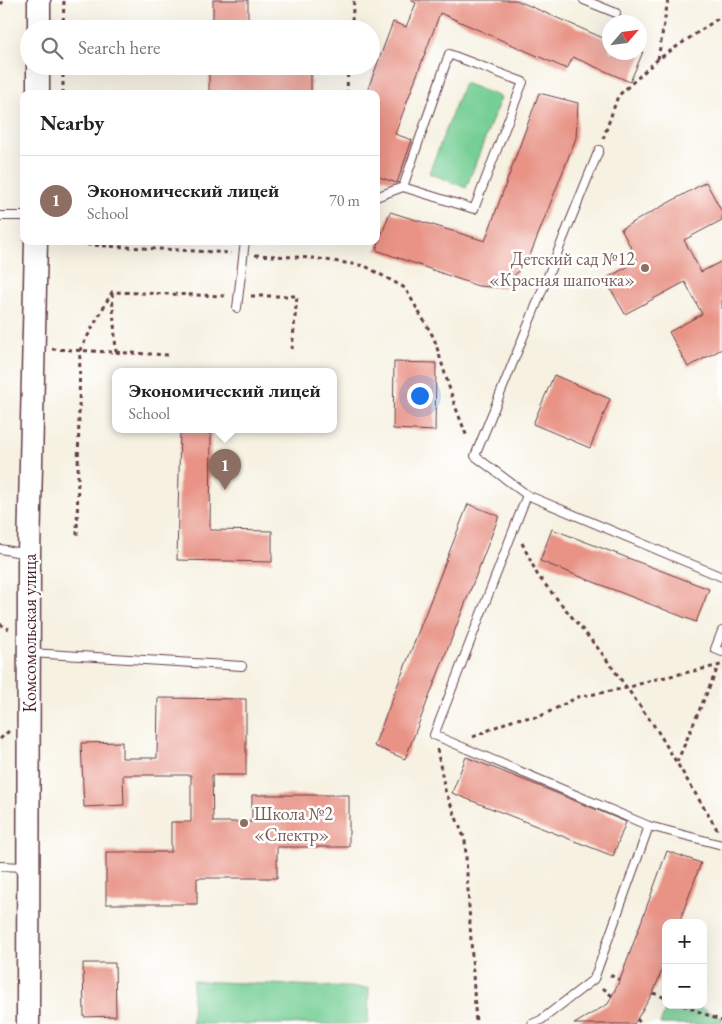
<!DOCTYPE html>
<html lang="en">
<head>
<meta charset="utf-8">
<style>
  body { margin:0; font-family:"EB Garamond",serif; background:#f2f2f2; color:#222 }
  .controls { position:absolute; right:15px; bottom:15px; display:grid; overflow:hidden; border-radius:10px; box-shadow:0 5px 20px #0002 }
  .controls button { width:45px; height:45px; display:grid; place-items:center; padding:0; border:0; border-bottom:1px solid #e0e0e0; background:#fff; color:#222; font:25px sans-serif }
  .compass { position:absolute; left:602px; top:15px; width:45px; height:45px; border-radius:50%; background:#fff; box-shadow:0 5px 20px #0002; rotate:62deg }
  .you { position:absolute; left:419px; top:395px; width:18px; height:18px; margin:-12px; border:4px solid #fff; border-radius:50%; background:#1a73e8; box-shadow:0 0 0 8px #1a73e833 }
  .badge { display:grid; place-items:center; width:32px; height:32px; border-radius:50%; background:#111827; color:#fff; font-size:16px; font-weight:700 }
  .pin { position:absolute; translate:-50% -41px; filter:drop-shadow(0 1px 2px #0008) }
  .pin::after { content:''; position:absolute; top:26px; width:18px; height:15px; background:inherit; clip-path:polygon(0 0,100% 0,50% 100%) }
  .popup { position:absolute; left:112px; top:368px; width:225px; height:65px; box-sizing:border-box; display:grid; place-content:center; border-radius:10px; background:#fff; filter:drop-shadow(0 1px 4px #0005); font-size:16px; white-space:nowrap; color:#767676 }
  .popup b { font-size:19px; color:#222 }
  .popup::after { content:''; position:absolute; left:50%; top:100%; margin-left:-10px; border:10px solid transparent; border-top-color:#fff }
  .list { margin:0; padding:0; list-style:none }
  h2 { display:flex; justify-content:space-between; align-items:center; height:65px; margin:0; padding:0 20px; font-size:21px }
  h2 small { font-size:16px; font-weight:400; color:#767676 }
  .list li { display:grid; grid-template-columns:32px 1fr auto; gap:15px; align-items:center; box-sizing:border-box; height:90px; padding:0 20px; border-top:1px solid #e0e0e0 }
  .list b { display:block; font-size:19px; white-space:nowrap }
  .list p { margin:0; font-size:16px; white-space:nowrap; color:#767676 }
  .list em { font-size:16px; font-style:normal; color:#767676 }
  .icon { flex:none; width:28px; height:28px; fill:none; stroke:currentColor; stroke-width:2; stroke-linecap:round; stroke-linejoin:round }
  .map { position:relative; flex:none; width:722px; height:1024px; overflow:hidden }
  .search { position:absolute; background:#fff; box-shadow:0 5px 20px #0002; left:20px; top:20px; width:360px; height:55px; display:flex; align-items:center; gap:12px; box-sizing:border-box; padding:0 18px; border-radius:28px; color:#767676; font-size:19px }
  .panel { position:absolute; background:#fff; box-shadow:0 5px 20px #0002; left:20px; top:90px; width:360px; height:155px; border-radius:10px }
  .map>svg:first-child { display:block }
  .green { fill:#76cf95; stroke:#607760 }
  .building { fill:#e89385 }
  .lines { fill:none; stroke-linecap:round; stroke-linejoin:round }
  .lane-casing { stroke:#643e46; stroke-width:10 }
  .secondary-casing { stroke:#643e46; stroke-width:25 }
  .path { stroke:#643e46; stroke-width:3; stroke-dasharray:4 4; stroke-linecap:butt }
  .lane { stroke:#fff; stroke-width:8 }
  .secondary { stroke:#fff; stroke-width:22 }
  .education-dot { fill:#8d6e63; stroke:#fff; stroke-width:2 }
  .labels { text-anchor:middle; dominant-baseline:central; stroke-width:5; stroke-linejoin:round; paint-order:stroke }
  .education-label { font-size:18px; fill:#785e54; stroke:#fff; text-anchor:end }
  .street-label { font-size:18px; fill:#4a1f2b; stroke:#fff }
</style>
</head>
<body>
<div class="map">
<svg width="722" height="1024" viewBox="0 0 722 1024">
  <rect width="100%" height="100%" fill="#fff"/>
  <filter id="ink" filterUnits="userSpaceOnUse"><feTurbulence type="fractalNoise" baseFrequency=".02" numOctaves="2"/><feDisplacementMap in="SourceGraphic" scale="10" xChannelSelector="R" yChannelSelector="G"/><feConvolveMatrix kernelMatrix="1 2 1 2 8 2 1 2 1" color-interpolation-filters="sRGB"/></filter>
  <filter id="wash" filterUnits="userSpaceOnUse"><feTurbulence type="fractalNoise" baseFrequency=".0096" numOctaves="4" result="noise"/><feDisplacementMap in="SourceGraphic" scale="20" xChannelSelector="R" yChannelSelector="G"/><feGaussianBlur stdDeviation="1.12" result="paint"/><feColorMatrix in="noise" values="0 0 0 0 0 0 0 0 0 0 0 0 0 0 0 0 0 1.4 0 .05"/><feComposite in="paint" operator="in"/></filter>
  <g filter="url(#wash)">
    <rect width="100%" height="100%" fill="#f6f1e1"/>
    <g class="green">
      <path d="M464,83L501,97L466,188L429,173Z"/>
      <path d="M193,981L369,988L368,1024H192Z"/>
      <path d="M667,1005H695L722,1018V1024H660Z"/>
    </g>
    <g id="blocks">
      <g class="building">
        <rect x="213" y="0" width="35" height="29"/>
        <path d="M410,0H516L610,41V52H643L630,82L573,57L567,69L440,13L395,134L412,140L397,183L376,176V94H366L393,22L406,27L416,3Z"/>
        <rect x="209" y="66" width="102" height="28"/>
        <path d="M539,93L578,103L576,138L529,258L504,288L478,286L376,250L390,212L485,241Z"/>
        <path d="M706,182L722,212V220L684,240L701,272L722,261V349L688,367L669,332L702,314L685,282L625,314L605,279L638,261L621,229Z"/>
        <path d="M394,362L436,363L435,431L393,429Z"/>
        <path d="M554,375L610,399L590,448L533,424Z"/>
        <path d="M180,429H211L210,530L272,531V562L177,560Z"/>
        <path d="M468,504L499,516L405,759L374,746Z"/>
        <path d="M552,529L709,589L696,622L540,561Z"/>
        <path d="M158,698L246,699V775H212L213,822H252V795H349V847H277V878H197V904H106V852H171V822H191V775H123L124,805L84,807L81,743L122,742V758H157Z"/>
        <path d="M466,757L539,786L626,822L613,856L452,793Z"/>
        <path d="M667,851L701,863L679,923H666V959L654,991L634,1024H574L608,1004L620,980Z"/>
        <path d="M83,963H115L116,1016L84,1017Z"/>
      </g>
    </g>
  </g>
  <g filter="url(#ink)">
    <use href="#blocks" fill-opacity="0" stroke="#643e46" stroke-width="1"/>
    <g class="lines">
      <g class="lane-casing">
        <g id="lane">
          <path d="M584,0L616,13"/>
          <path d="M376,197L403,187L474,209L523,82L449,54L403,187"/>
          <path d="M0,216H24"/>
          <path d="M237,308L245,241"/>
          <path d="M527,495L475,456L599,150"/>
          <path d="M0,549L27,554"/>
          <path d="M722,631L715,649L722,652"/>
          <path d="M31,653L242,666"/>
          <path d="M649,826L722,845"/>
          <path d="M0,866L25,867"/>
          <path d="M532,1024L541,1020L594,979L649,826L434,735L527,495L722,577"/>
        </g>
      </g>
      <g class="secondary-casing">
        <g id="secondary">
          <path d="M39,29V0"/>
          <path d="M38,94V66"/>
          <path d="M28,1024L29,554L36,241"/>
        </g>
      </g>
      <g class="path">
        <path d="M0,3H2V0"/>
        <path d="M63,29L64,0"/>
        <path d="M351,29L354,0"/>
        <path d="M658,59L668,0"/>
        <path d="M63,94V66"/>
        <path d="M347,94L348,66"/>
        <path d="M603,139L618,96L657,60L722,16"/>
        <path d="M55,243L231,253"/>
        <path d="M255,255L313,258L365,266L405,288L434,338L454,403L467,437"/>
        <path d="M112,293L116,352"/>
        <path d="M251,296H297L292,349"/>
        <path d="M52,349L169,355"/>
        <path d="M77,535L80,350L112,292L225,296"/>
        <path d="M522,543L538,576L601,652L657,730L718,831"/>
        <path d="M0,624L9,629"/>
        <path d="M473,737L514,719L539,717L578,697L627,688L652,680L721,665"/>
        <path d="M0,739L9,731"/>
        <path d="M437,749L445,790L465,840L476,1024"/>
        <path d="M677,762L718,667"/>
        <path d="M610,975L620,980"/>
        <path d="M603,988L612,996"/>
        <path d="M653,993L666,998"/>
        <path d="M683,1005L722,1021"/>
        <path d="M637,1019L641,1024"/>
      </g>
      <use href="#lane" class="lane"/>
      <use href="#secondary" class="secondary"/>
    </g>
  </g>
  <g class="education-dot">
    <circle cx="645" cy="268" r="5"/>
    <circle cx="244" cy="823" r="5"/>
  </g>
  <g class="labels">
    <g class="education-label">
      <text x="635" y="258">Детский сад №12<tspan x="635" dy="21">«Красная шапочка»</tspan></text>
      <text x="254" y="813" text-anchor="start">Школа №2<tspan x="254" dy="21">«Спектр»</tspan></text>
    </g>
    <g class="street-label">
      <text transform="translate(29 633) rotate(-90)">Комсомольская улица</text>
    </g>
  </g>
</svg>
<div class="controls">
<button>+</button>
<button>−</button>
</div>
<svg class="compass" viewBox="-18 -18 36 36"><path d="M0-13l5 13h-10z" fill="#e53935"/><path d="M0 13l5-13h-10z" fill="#767676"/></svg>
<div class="you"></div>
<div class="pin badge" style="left:225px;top:490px;background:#8d6e63">1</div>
<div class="popup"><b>Экономический лицей</b>School</div>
<div class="search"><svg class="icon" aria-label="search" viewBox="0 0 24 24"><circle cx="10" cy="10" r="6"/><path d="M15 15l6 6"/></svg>Search here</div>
<section class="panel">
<h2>Nearby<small></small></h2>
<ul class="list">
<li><span class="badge" style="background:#8d6e63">1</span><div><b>Экономический лицей</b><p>School</p></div><em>70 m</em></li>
</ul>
</section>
</div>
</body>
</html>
